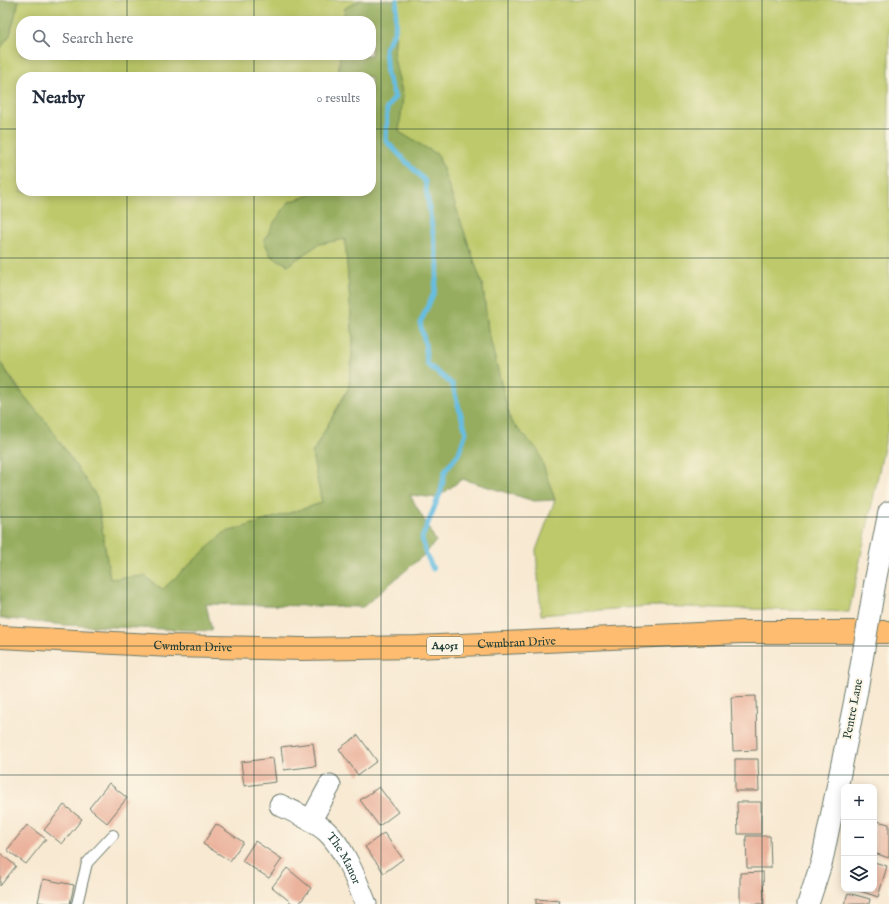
<!DOCTYPE html>
<html lang="en">
<head>
<meta charset="utf-8">
<style>
  body { margin:0; font-family:"IM FELL English",serif; background:#f2f2f3; color:#1f2937 }
  .controls { position:absolute; right:12px; bottom:12px; display:grid; overflow:hidden; border-radius:8px; box-shadow:0 2px 10px #0003 }
  .controls button { width:36px; height:36px; display:grid; place-items:center; padding:0; border:0; border-bottom:1px solid #e0e1e3; background:#fff; color:#1f2937; font:20px sans-serif }
  .list { margin:0; padding:0; list-style:none }
  h2 { display:flex; justify-content:space-between; align-items:center; height:52px; margin:0; padding:0 16px; font-size:17px }
  h2 small { font-size:13px; font-weight:400; color:#747a83 }
  .icon { flex:none; width:22px; height:22px; fill:none; stroke:currentColor; stroke-width:2; stroke-linecap:round; stroke-linejoin:round }
  .map { position:relative; flex:none; width:889px; height:904px; overflow:hidden }
  .search { position:absolute; background:#fff; box-shadow:0 2px 10px #0003; left:16px; top:16px; width:360px; height:44px; display:flex; align-items:center; gap:10px; box-sizing:border-box; padding:0 14px; border-radius:16px; color:#747a83; font-size:15px }
  .panel { position:absolute; background:#fff; box-shadow:0 2px 10px #0003; left:16px; top:72px; width:360px; height:124px; border-radius:16px }
  .map>svg:first-child { display:block }
  .green { fill:#bdc96b; stroke:#6e8350 }
  .forest { fill:#96ad5f; stroke:#5a754a }
  .lines { fill:none; stroke-linecap:round; stroke-linejoin:round }
  .stream { stroke:#65bde2; stroke-width:5 }
  .building { fill:#ebb29c }
  .service-casing { stroke:#6b796b; stroke-width:12 }
  .minor-casing { stroke:#6b796b; stroke-width:23 }
  .primary-casing { stroke:#6b796b; stroke-width:24 }
  .service { stroke:#fff; stroke-width:10 }
  .minor { stroke:#fff; stroke-width:21 }
  .primary { stroke:#fdbc70; stroke-width:22 }
  .minor-bridge-casing { stroke:#6b796b; stroke-width:23; stroke-linecap:butt }
  .minor-bridge { stroke:#fff; stroke-width:21 }
  .grid { fill:none; stroke:#1f3d34; stroke-width:1; stroke-opacity:0.55 }
  .labels { text-anchor:middle; dominant-baseline:central; stroke-width:4; stroke-linejoin:round; paint-order:stroke }
  .shield { fill:#fcf5e5; stroke:#617469; stroke-width:1 }
  .shield-label { font-size:11px; font-weight:bold; fill:#1f3d34 }
  .street-label { font-size:12px; fill:#1f3d34; stroke:#fcf5e5 }
</style>
</head>
<body>
<div class="map">
<svg width="889" height="904" viewBox="0 0 889 904">
  <rect width="100%" height="100%" fill="#fcf5e5"/>
  <filter id="ink" filterUnits="userSpaceOnUse"><feTurbulence type="fractalNoise" baseFrequency=".025" numOctaves="2"/><feDisplacementMap in="SourceGraphic" scale="8" xChannelSelector="R" yChannelSelector="G"/><feConvolveMatrix kernelMatrix="1 2 1 2 8 2 1 2 1" color-interpolation-filters="sRGB"/></filter>
  <filter id="wash" filterUnits="userSpaceOnUse"><feTurbulence type="fractalNoise" baseFrequency=".012" numOctaves="4" result="noise"/><feDisplacementMap in="SourceGraphic" scale="16" xChannelSelector="R" yChannelSelector="G"/><feGaussianBlur stdDeviation="0.9" result="paint"/><feColorMatrix in="noise" values="0 0 0 0 0 0 0 0 0 0 0 0 0 0 0 0 0 1.4 0 .05"/><feComposite in="paint" operator="in"/></filter>
  <g filter="url(#wash)">
    <rect width="100%" height="100%" fill="#f8e9d2"/>
    <g class="green">
      <path d="M19,0H361L345,8L343,21H21V55H340L338,77H21V191H323L289,202L264,241L271,256L288,265L319,244L345,239L353,340L349,387L312,453L322,503L224,533L162,590L145,576L110,579L97,497L0,362V49L10,35Z"/>
      <path d="M397,0H889V424L849,612L650,606L541,615L536,550L555,500L538,450L511,422L488,331L483,287L438,155L399,132L403,96L394,59Z"/>
    </g>
    <g class="forest">
      <path d="M0,0H19L10,35L0,49Z"/>
      <path d="M361,0H397L394,59L403,96L399,132L438,155L483,287L488,331L511,422L538,450L555,500L534,501L462,479L437,498L410,495L436,541L425,554L363,607L206,604L212,631L63,625L0,618V362L18,389L47,423L97,497L110,579L145,576L162,590L224,533L322,503L312,454L349,387L353,340L345,239L319,244L288,265L271,256L264,241L275,221L289,202L323,191H371V77H338L340,55H371V21H343L345,8Z"/>
    </g>
    <g class="lines">
      <path class="stream" d="M397,0L395,31L385,48L387,75L395,97L387,108L386,141L425,181L438,266L434,293L420,323L425,343L427,364L452,384L466,432L459,453L445,471L441,491L422,538L426,554L433,569"/>
    </g>
    <g id="blocks">
      <g class="building">
        <path d="M756,696L757,750L733,751L731,697Z"/>
        <path d="M358,735L377,761L358,775L339,749Z"/>
        <path d="M313,743L316,766L284,770L281,747Z"/>
        <path d="M273,758L276,782L244,786L241,762Z"/>
        <path d="M735,759H758L759,791H735Z"/>
        <path d="M109,783L127,798L107,823L89,808Z"/>
        <path d="M379,787L398,812L379,826L360,800Z"/>
        <path d="M737,802H761V834H738Z"/>
        <path d="M64,805L82,819L62,844L44,830Z"/>
        <path d="M877,821L889,824V858L874,853V832Z"/>
        <path d="M216,824L243,842L230,861L203,844Z"/>
        <path d="M27,825L46,839L26,864L7,850Z"/>
        <path d="M384,833L403,859L384,873L365,847Z"/>
        <path d="M746,836H770L771,868H747Z"/>
        <path d="M255,841L282,859L269,878L242,861Z"/>
        <path d="M0,853L16,866L0,886Z"/>
        <path d="M874,862L887,866L878,897L854,889H874Z"/>
        <path d="M287,868L311,888L299,904H293L272,887Z"/>
        <path d="M763,872L764,904H740V873Z"/>
        <path d="M43,879L74,885L70,904H49L38,902Z"/>
        <path d="M848,893L870,899L869,904H844Z"/>
        <path d="M536,899L560,901L559,904H536Z"/>
      </g>
    </g>
  </g>
  <g filter="url(#ink)">
    <use href="#blocks" fill-opacity="0" stroke="#6b796b" stroke-width="1"/>
    <g class="lines">
      <g class="service-casing">
        <path id="service" d="M77,904L87,863L113,835"/>
      </g>
      <g class="minor-casing">
        <g id="minor">
          <path d="M875,582L889,512"/>
          <path id="s1" d="M280,805C296,813 313,820 326,831C344,847 357,882 366,904"/>
          <path d="M311,820L330,785"/>
          <path d="M808,904L822,861L857,690"/>
        </g>
      </g>
      <g class="primary-casing">
        <g id="primary">
          <path id="s2" d="M0,637L171,646L302,649L417,647L741,632H889"/>
        </g>
      </g>
      <use href="#service" class="service"/>
      <use href="#minor" class="minor"/>
      <use href="#primary" class="primary"/>
      <g class="minor-bridge-casing">
        <path id="minor-bridge" d="M857,690L875,582"/>
      </g>
      <use href="#minor-bridge" class="minor-bridge"/>
    </g>
  </g>
  <path class="grid" d="M127,0V21M254,0V21M381,0V904M508,0V904M635,0V904M762,0V904M127,55V77M254,55V77M0,129H21M371,129H889M127,191V904M254,191V904M0,258H889M0,387H889M0,517H889M0,646H889M0,775H889"/>
  <g class="labels">
    <rect class="shield" x="427" y="637" width="36" height="18" rx="3"/>
    <g class="shield-label">
      <text x="445" y="646">A4051</text>
    </g>
    <g class="street-label">
      <text stroke="none"><textPath href="#s2" startOffset="517">Cwmbran Drive</textPath></text>
      <text stroke="none"><textPath href="#s2" startOffset="193">Cwmbran Drive</textPath></text>
      <text transform="translate(853 709) rotate(-79)">Pentre Lane</text>
      <text stroke="none"><textPath href="#s1" startOffset="86">The Manor</textPath></text>
    </g>
  </g>
</svg>
<div class="controls">
<button>+</button>
<button>−</button>
<button><svg class="icon" aria-label="layers" viewBox="0 0 24 24"><path d="M12 4l9 5-9 5-9-5zM3 14l9 5 9-5"/></svg></button>
</div>
<div class="search"><svg class="icon" aria-label="search" viewBox="0 0 24 24"><circle cx="10" cy="10" r="6"/><path d="M15 15l6 6"/></svg>Search here</div>
<section class="panel">
<h2>Nearby<small>0 results</small></h2>
<ul class="list">
</ul>
</section>
</div>
</body>
</html>
